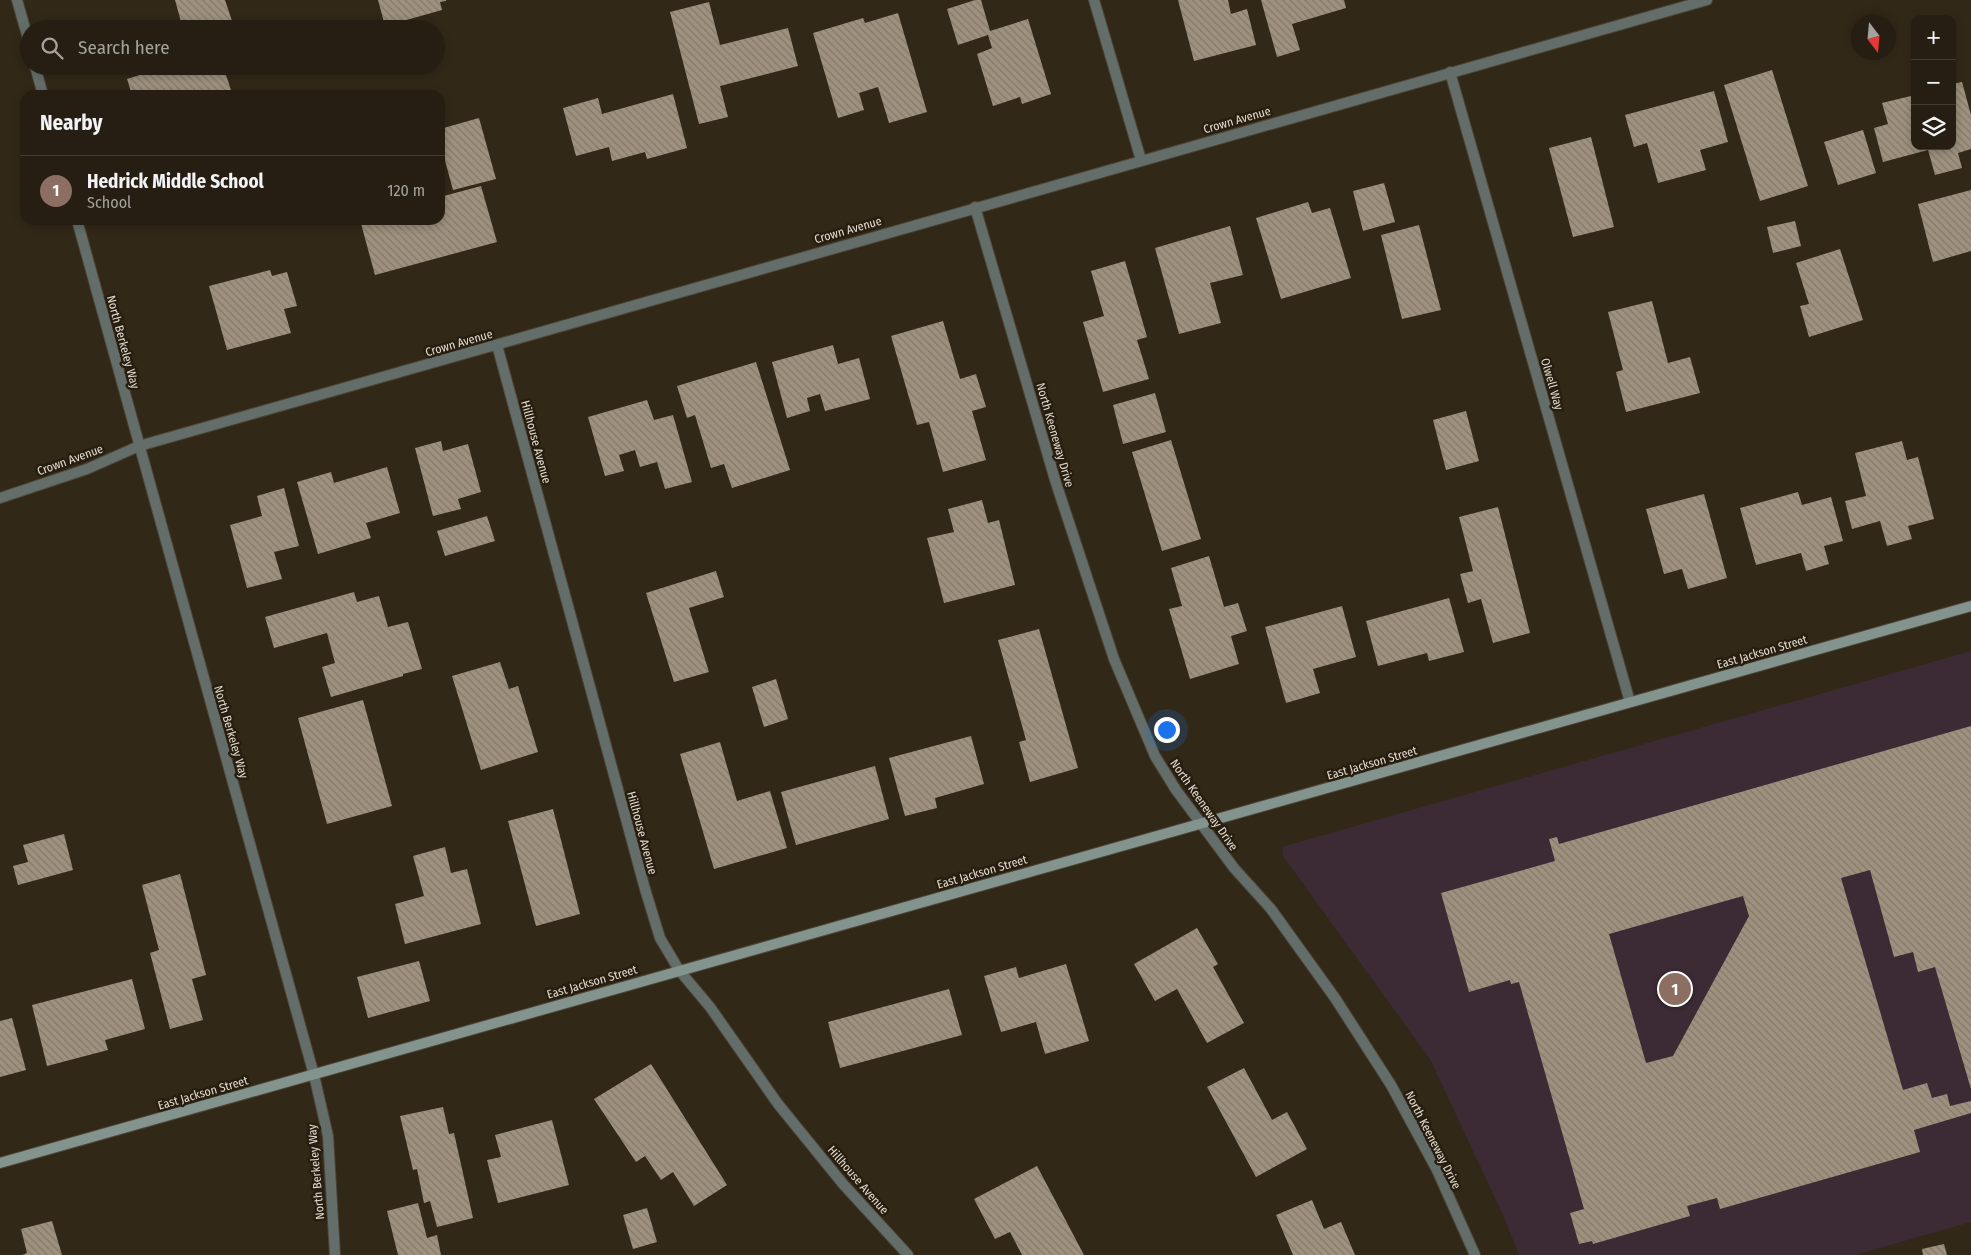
<!DOCTYPE html>
<html lang="en">
<head>
<meta charset="utf-8">
<style>
  body { margin:0; font-family:"Fira Sans Condensed",sans-serif; background:#322b20; color:#f1f3f6 }
  .controls { position:absolute; right:15px; top:15px; display:grid; overflow:hidden; border-radius:10px; box-shadow:0 2px 8px #0003 }
  .controls button { width:45px; height:45px; display:grid; place-items:center; padding:0; border:0; border-bottom:1px solid #423c32; background:#261e12; color:#f1f3f6; font:25px sans-serif }
  .compass { position:absolute; left:1851px; top:15px; width:45px; height:45px; border-radius:50%; background:#261e12; box-shadow:0 2px 8px #0003; rotate:164deg }
  .you { position:absolute; left:1166px; top:729px; width:18px; height:18px; margin:-12px; border:4px solid #fff; border-radius:50%; background:#1a73e8; box-shadow:0 0 0 8px #1a73e833 }
  .badge { display:grid; place-items:center; width:32px; height:32px; border-radius:50%; background:#0f766e; color:#fff; font-size:16px; font-weight:700 }
  .pin { position:absolute; translate:-50% -50%; border:2px solid #fff; box-shadow:0 1px 5px #0006 }
  .list { margin:0; padding:0; list-style:none }
  h2 { display:flex; justify-content:space-between; align-items:center; height:65px; margin:0; padding:0 20px; font-size:21px }
  h2 small { font-size:16px; font-weight:400; color:#a4a29f }
  .list li { display:grid; grid-template-columns:32px 1fr auto; gap:15px; align-items:center; box-sizing:border-box; height:70px; padding:0 20px; border-top:1px solid #423c32 }
  .list b { display:block; font-size:19px; white-space:nowrap }
  .list p { margin:0; font-size:16px; white-space:nowrap; color:#a4a29f }
  .list em { font-size:16px; font-style:normal; color:#a4a29f }
  .icon { flex:none; width:28px; height:28px; fill:none; stroke:currentColor; stroke-width:2; stroke-linecap:round; stroke-linejoin:round }
  .map { position:relative; flex:none; width:1971px; height:1255px; overflow:hidden }
  .search { position:absolute; background:#261e12; box-shadow:0 2px 8px #0003; left:20px; top:20px; width:425px; height:55px; display:flex; align-items:center; gap:12px; box-sizing:border-box; padding:0 18px; border-radius:28px; color:#a4a29f; font-size:19px }
  .panel { position:absolute; background:#261e12; box-shadow:0 2px 8px #0003; left:20px; top:90px; width:425px; height:135px; border-radius:15px }
  .map>svg:first-child { display:block }
  .education { fill:#3c2b35 }
  .building { fill:url(#building-back-hatch); fill-rule:evenodd }
  .lines { fill:none; stroke-linecap:round; stroke-linejoin:round }
  .street-casing { stroke:#4e4536; stroke-width:12 }
  .secondary-casing { stroke:#4e4536; stroke-width:12 }
  .street { stroke:#636e6a; stroke-width:10 }
  .secondary { stroke:#83948f; stroke-width:10 }
  .labels { text-anchor:middle; dominant-baseline:central; stroke-width:5; stroke-linejoin:round; paint-order:stroke }
  .street-label { font-size:12px; fill:#e2dbd1; stroke:#281e0f }
</style>
</head>
<body>
<div class="map">
<svg width="1971" height="1255" viewBox="0 0 1971 1255">
  <defs>
    <pattern id="building-back-hatch" width="6" height="6" patternUnits="userSpaceOnUse" patternTransform="scale(1.25)"><rect width="6" height="6" fill="#9e917e"/><path d="M-1 5l2 2M0 0l6 6M5-1l2 2" fill="none" stroke="#83796b"/></pattern>
  </defs>
  <rect width="100%" height="100%" fill="#322818"/>
  <path class="education" d="M1971,651V1222L1855,1255H1519L1503,1215L1430,1059L1283,856L1282,847Z"/>
  <g class="building">
    <path d="M175,0H225L232,21L205,29H183Z"/>
    <path d="M378,0H446V1L440,2L442,10L385,26Z"/>
    <path d="M975,0H981L990,31L1028,19L1051,94L1022,104L1020,97L993,106L977,54L992,48L988,35L958,45L947,9Z"/>
    <path d="M1178,0H1228L1231,14L1247,9L1256,45L1194,61Z"/>
    <path d="M1261,0H1344L1346,8L1292,24L1300,50L1277,57Z"/>
    <path d="M709,2L720,45L788,28L798,66L720,86L728,117L699,124L670,12Z"/>
    <path d="M898,13L927,112L889,123L878,87L859,93L864,110L838,118L813,33L863,18L865,23Z"/>
    <path d="M169,66H223L231,90L213,95H132L127,79Z"/>
    <path d="M1772,70L1808,186L1760,201L1724,85Z"/>
    <path d="M1962,82L1971,115V149L1958,153L1962,168L1935,175L1928,150L1883,162L1874,128L1888,124L1882,103L1915,95V146H1952V84Z"/>
    <path d="M1714,91L1728,142L1700,150L1706,170L1658,183L1647,143L1634,147L1625,115Z"/>
    <path d="M673,94L687,148L647,159L645,152L612,161L609,147L576,156L563,108L598,98L602,114Z"/>
    <path d="M479,118L496,179L453,190L440,142V129Z"/>
    <path d="M1863,130L1876,173L1838,185L1824,142Z"/>
    <path d="M1591,137L1614,227L1573,237L1549,148Z"/>
    <path d="M1384,183L1395,222L1363,231L1353,191Z"/>
    <path d="M481,186L497,242L375,275L360,220H440V197Z"/>
    <path d="M1971,190V251L1933,262L1918,204Z"/>
    <path d="M1308,202L1312,213L1330,208L1351,278L1281,299L1256,218Z"/>
    <path d="M1795,221L1801,246L1773,253L1767,227Z"/>
    <path d="M1419,225L1441,310L1402,319L1381,235Z"/>
    <path d="M1230,226L1243,275L1210,283L1221,323L1179,334L1155,248Z"/>
    <path d="M1840,249L1863,320L1809,337L1800,306L1809,304L1796,263Z"/>
    <path d="M1125,261L1147,337L1137,340L1149,379L1103,392L1083,322L1104,316L1091,271Z"/>
    <path d="M270,270L272,276L287,272L297,306L284,309L291,333L227,350L209,286Z"/>
    <path d="M1652,301L1668,363L1690,357L1700,393L1626,412L1616,372L1623,370L1608,312Z"/>
    <path d="M943,321L960,379L976,374L986,407L972,411L986,460L943,472L929,422L917,425L891,336Z"/>
    <path d="M833,345L838,364L859,358L870,399L825,411L820,394L807,398L810,411L787,418L772,362Z"/>
    <path d="M756,362L790,470L732,488L724,464L711,468L695,415L687,418L677,386Z"/>
    <path d="M1155,393L1166,432L1123,444L1113,405Z"/>
    <path d="M647,400L654,420L673,415L692,482L665,489L657,462L640,467L635,450L619,455L624,471L605,476L588,417Z"/>
    <path d="M1466,411L1479,461L1446,470L1433,420Z"/>
    <path d="M1171,440L1201,539L1162,551L1132,452Z"/>
    <path d="M441,441L443,451L468,444L481,492L458,499L461,509L433,516L415,448Z"/>
    <path d="M1902,441L1907,460L1918,457L1934,519L1908,526L1912,539L1887,546L1880,521L1852,529L1845,501L1866,496L1855,453Z"/>
    <path d="M387,467L400,513L366,523L371,538L318,554L297,482L331,472L334,483Z"/>
    <path d="M284,488L299,546L274,552L282,579L247,588L230,525L262,516L257,496Z"/>
    <path d="M1798,492L1802,505L1831,497L1843,541L1824,546L1829,564L1806,571L1801,553L1756,565L1740,508Z"/>
    <path d="M1704,494L1727,578L1688,589L1682,569L1664,574L1646,509Z"/>
    <path d="M982,500L988,523L999,520L1015,585L944,603L927,538L954,532L948,509Z"/>
    <path d="M1498,507L1530,633L1493,643L1481,599L1468,603L1460,574L1473,571L1459,517Z"/>
    <path d="M487,516L495,541L445,556L437,531Z"/>
    <path d="M1209,556L1224,607L1238,603L1247,631L1231,636L1239,664L1190,679L1169,609L1182,606L1171,568Z"/>
    <path d="M716,571L724,597L689,608L709,672L674,682L646,593Z"/>
    <path d="M354,592L357,602L379,596L388,627L408,622L422,669L403,674V676L331,697L322,667L335,663L327,633L274,648L265,617Z"/>
    <path d="M1449,598L1464,652L1429,661L1427,653L1378,666L1366,621Z"/>
    <path d="M1342,606L1356,657L1313,669L1320,693L1286,703L1265,627Z"/>
    <path d="M1039,629L1078,768L1030,782L1019,742L1026,740L998,640Z"/>
    <path d="M500,662L509,689L518,686L538,752L481,770L452,676Z"/>
    <path d="M776,679L788,719L764,727L752,687Z"/>
    <path d="M363,700L392,806L327,824L298,718Z"/>
    <path d="M1971,726V1089L1935,967L1918,972L1913,952L1894,957L1870,870L1841,878L1903,1090L1927,1083L1932,1098L1947,1094L1950,1106L1971,1101V1113L1914,1130L1920,1152L1720,1209L1717,1198L1687,1206L1690,1216L1593,1244L1592,1241L1579,1244L1570,1213L1584,1209L1519,982L1511,984L1510,980L1469,992L1441,893L1555,861L1549,839L1557,837L1559,844ZM1743,896L1749,916L1673,1056L1646,1063L1609,934Z"/>
    <path d="M971,736L984,784L935,798L937,808L905,816L889,758Z"/>
    <path d="M720,742L737,801L770,791L787,848L714,869L680,754Z"/>
    <path d="M875,766L889,819L796,845L781,792Z"/>
    <path d="M553,809L580,914L536,926L508,821Z"/>
    <path d="M64,834L73,870L18,885L13,866L28,862L23,845Z"/>
    <path d="M445,847L451,873L467,869L481,924L405,944L395,904L424,896L413,856Z"/>
    <path d="M180,874L206,975L192,979L203,1020L170,1029L150,953L159,950L142,885Z"/>
    <path d="M1197,928L1218,964L1213,967L1244,1023L1207,1043L1177,989L1155,1001L1134,964Z"/>
    <path d="M419,961L430,1001L368,1018L357,977Z"/>
    <path d="M1066,964L1089,1041L1045,1054L1036,1022L1001,1032L984,976L1016,967L1019,978Z"/>
    <path d="M132,979L145,1029L105,1040L108,1050L47,1066L32,1005Z"/>
    <path d="M949,989L962,1035L840,1068L828,1022Z"/>
    <path d="M12,1018L26,1070L0,1077V1021Z"/>
    <path d="M651,1064L727,1185L694,1206L673,1172L661,1180L645,1156L636,1162L594,1099Z"/>
    <path d="M1244,1068L1272,1120L1287,1112L1307,1149L1256,1177L1207,1087Z"/>
    <path d="M443,1107L449,1134L454,1133L473,1218L437,1227L430,1201L424,1203L417,1169L413,1170L400,1116Z"/>
    <path d="M552,1120L569,1185L498,1203L487,1160L501,1157L495,1135Z"/>
    <path d="M1037,1166L1084,1255H1022L1010,1232L995,1239L974,1199Z"/>
    <path d="M1312,1200L1324,1229L1341,1222L1355,1255H1293L1276,1215Z"/>
    <path d="M418,1203L427,1238L437,1235L441,1255H398L387,1211Z"/>
    <path d="M647,1208L657,1242L633,1249L623,1215Z"/>
    <path d="M52,1221L62,1255H22L27,1253L21,1229Z"/>
    <path d="M1944,1244L1947,1255H1923L1922,1249Z"/>
  </g>
  <g class="lines">
    <g class="street-casing">
      <g id="street">
        <path d="M17,0L29,42"/>
        <path d="M1094,0L1141,160"/>
        <path d="M35,66L43,95"/>
        <path d="M1450,72L1630,702"/>
        <path d="M975,207L1056,483L1114,659L1155,756L1176,790L1234,868L1271,909L1335,998L1391,1085L1437,1170L1475,1255"/>
        <path d="M77,220L314,1075L328,1136L335,1255"/>
        <path d="M497,345L645,889L660,938L679,970L710,1007L778,1104L843,1184L908,1255"/>
        <path d="M0,498L87,469L139,446C662,299 1183,146 1707,0"/>
      </g>
    </g>
    <g class="secondary-casing">
      <path id="secondary" d="M0,1163L1971,606"/>
    </g>
    <use href="#street" class="street"/>
    <use href="#secondary" class="secondary"/>
  </g>
  <g class="labels">
    <g class="street-label">
      <text transform="translate(1237 120) rotate(-16)">Crown Avenue</text>
      <text transform="translate(848 230) rotate(-16)">Crown Avenue</text>
      <text transform="translate(123 342) rotate(75)">North Berkeley Way</text>
      <text transform="translate(459 343) rotate(-16)">Crown Avenue</text>
      <text transform="translate(1552 384) rotate(74)">Olwell Way</text>
      <text transform="translate(1055 435) rotate(74)">North Keeneway Drive</text>
      <text transform="translate(536 442) rotate(75)">Hillhouse Avenue</text>
      <text transform="translate(70 460) rotate(-20)">Crown Avenue</text>
      <text transform="translate(1762 652) rotate(-16)">East Jackson Street</text>
      <text transform="translate(231 732) rotate(74)">North Berkeley Way</text>
      <text transform="translate(1372 763) rotate(-16)">East Jackson Street</text>
      <text transform="translate(1204 805) rotate(55)">North Keeneway Drive</text>
      <text transform="translate(642 833) rotate(75)">Hillhouse Avenue</text>
      <text transform="translate(982 872) rotate(-16)">East Jackson Street</text>
      <text transform="translate(592 982) rotate(-16)">East Jackson Street</text>
      <text transform="translate(203 1093) rotate(-16)">East Jackson Street</text>
      <text transform="translate(1433 1140) rotate(63)">North Keeneway Drive</text>
      <text transform="translate(316 1172) rotate(-95)">North Berkeley Way</text>
      <text transform="translate(858 1180) rotate(49)">Hillhouse Avenue</text>
    </g>
  </g>
</svg>
<div class="controls">
<button>+</button>
<button>−</button>
<button><svg class="icon" aria-label="layers" viewBox="0 0 24 24"><path d="M12 4l9 5-9 5-9-5zM3 14l9 5 9-5"/></svg></button>
</div>
<svg class="compass" viewBox="-18 -18 36 36"><path d="M0-13l5 13h-10z" fill="#e53935"/><path d="M0 13l5-13h-10z" fill="#a4a29f"/></svg>
<div class="you"></div>
<div class="pin badge" style="left:1675px;top:989px;background:#8d6e63">1</div>
<div class="search"><svg class="icon" aria-label="search" viewBox="0 0 24 24"><circle cx="10" cy="10" r="6"/><path d="M15 15l6 6"/></svg>Search here</div>
<section class="panel">
<h2>Nearby<small></small></h2>
<ul class="list">
<li><span class="badge" style="background:#8d6e63">1</span><div><b>Hedrick Middle School</b><p>School</p></div><em>120 m</em></li>
</ul>
</section>
</div>
</body>
</html>
